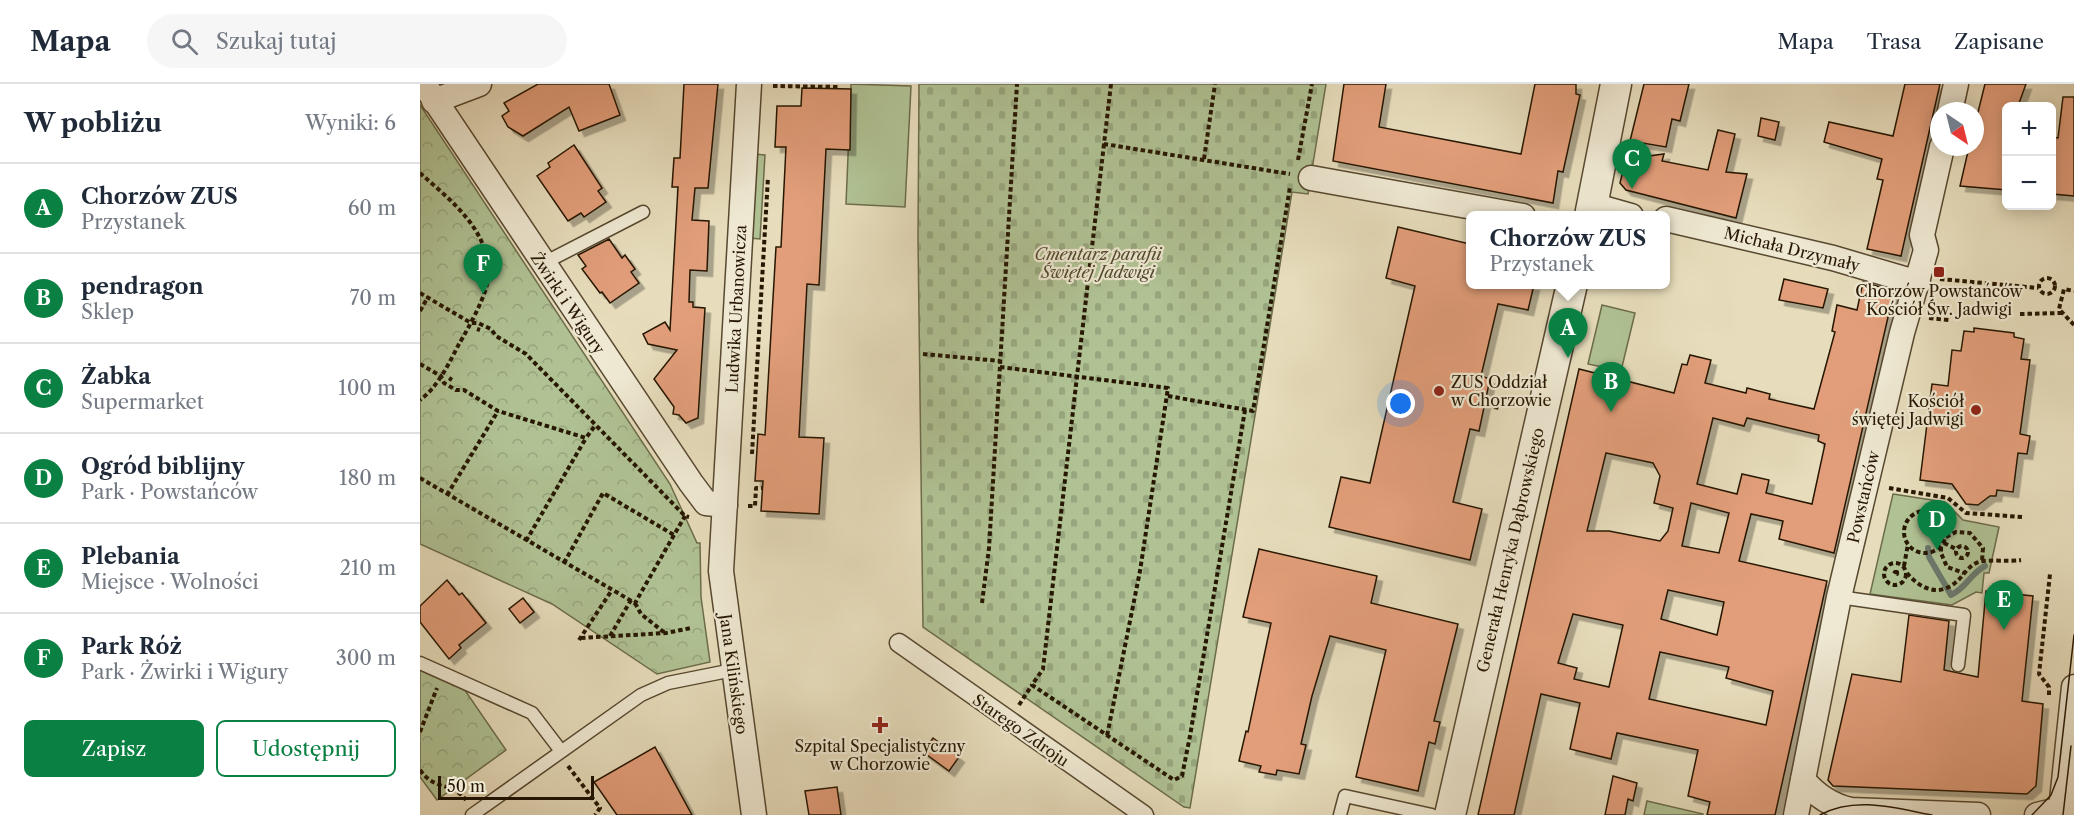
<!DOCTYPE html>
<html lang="pl">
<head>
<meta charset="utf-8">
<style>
  body { margin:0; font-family:"Libre Caslon Text",serif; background:#f6f6f7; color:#1f2937 }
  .controls { position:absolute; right:18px; top:18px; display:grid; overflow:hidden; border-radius:9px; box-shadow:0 3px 15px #0003 }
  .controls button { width:54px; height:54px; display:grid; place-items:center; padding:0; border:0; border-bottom:2px solid #e0e1e3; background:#fff; color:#1f2937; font:30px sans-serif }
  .compass { position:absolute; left:1510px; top:18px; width:54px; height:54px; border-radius:50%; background:#fff; box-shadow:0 3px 15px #0003; rotate:145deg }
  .scale { position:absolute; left:18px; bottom:15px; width:156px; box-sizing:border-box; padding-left:6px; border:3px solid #271702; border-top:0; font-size:16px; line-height:21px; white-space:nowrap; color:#271702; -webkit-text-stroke:4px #efe9d3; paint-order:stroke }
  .you { position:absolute; left:981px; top:320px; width:21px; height:21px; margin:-15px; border:4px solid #fff; border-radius:50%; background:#1a73e8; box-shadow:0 0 0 9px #1a73e833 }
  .badge { display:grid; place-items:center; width:39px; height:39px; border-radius:50%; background:#0b8043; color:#fff; font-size:20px; font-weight:700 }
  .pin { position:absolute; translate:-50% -50px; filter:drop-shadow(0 2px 3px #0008) }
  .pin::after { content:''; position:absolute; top:32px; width:21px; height:18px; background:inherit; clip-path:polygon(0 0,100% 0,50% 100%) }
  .popup { position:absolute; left:1046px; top:127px; width:204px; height:78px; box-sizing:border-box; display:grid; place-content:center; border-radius:9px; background:#fff; filter:drop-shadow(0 2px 4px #0005); font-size:20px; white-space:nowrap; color:#747a83 }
  .popup b { font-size:22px; color:#1f2937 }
  .popup::after { content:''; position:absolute; left:50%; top:100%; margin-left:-12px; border:12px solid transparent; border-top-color:#fff }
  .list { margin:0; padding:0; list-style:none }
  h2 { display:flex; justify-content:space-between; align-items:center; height:78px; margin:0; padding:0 24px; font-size:26px }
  h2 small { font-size:20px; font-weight:400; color:#747a83 }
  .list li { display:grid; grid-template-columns:39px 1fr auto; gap:18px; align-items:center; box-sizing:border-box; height:90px; padding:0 24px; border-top:2px solid #e0e1e3 }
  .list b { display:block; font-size:22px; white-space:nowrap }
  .list p { margin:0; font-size:20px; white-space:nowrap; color:#747a83 }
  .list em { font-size:20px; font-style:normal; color:#747a83 }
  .actions { display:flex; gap:12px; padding:18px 24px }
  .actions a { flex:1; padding:14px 0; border:2px solid #0b8043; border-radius:9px; text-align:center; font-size:21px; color:#0b8043 }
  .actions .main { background:#0b8043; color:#fff }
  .icon { flex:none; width:33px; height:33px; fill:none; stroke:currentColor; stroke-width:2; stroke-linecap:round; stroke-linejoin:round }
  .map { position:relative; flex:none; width:1654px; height:731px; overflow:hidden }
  header { display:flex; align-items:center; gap:36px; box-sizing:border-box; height:84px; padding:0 30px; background:#fff; border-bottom:2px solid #e0e1e3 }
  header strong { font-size:28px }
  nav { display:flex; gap:33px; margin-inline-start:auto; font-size:21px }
  .search { width:420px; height:54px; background:#f6f6f7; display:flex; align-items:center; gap:15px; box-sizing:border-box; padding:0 21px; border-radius:33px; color:#747a83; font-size:22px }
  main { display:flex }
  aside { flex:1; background:#fff }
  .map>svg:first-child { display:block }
  .green { fill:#b0c294; stroke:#6c6c4b; stroke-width:1.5 }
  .cemetery { fill:url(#cemetery-stones); stroke:#6c6c4b; stroke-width:1.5 }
  .park { fill:url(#park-crowns); stroke:#6c6c4b; stroke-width:1.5 }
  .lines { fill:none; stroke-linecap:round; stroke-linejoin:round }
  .stream { stroke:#6b796e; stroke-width:6 }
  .building { fill:#e29e7a; stroke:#271702; stroke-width:1.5; fill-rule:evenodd; filter:url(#shadow) }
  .service-casing { stroke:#574830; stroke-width:15 }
  .pedestrian-casing { stroke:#574830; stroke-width:21 }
  .minor-casing { stroke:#574830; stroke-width:27 }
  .tertiary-casing { stroke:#574830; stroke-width:33 }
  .path { stroke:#271702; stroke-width:4; stroke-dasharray:4.5 3; stroke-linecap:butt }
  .service { stroke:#efe9d3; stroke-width:12 }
  .pedestrian { stroke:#efe9d3; stroke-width:18 }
  .minor { stroke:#efe9d3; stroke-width:24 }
  .tertiary { stroke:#efe9d3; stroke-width:30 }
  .tram { stroke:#271702; stroke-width:1.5 }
  .poi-dot { fill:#8f2418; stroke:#efe9d3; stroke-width:2 }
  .labels { text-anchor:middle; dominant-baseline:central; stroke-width:4.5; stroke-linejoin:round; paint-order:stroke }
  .street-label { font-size:16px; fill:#271702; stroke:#efe9d3 }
  .park-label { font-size:16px; font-style:italic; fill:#504a2e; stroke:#efe9d3 }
  .poi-label { font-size:16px; fill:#271702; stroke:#efe9d3 }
</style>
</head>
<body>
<header>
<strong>Mapa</strong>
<div class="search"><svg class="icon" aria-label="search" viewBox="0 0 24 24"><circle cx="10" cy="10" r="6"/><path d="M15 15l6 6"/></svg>Szukaj tutaj</div>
<nav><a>Mapa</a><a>Trasa</a><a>Zapisane</a></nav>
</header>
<main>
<aside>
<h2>W pobliżu<small>Wyniki: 6</small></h2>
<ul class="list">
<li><span class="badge">A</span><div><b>Chorzów ZUS</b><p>Przystanek</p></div><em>60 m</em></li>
<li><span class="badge">B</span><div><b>pendragon</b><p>Sklep</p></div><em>70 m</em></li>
<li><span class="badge">C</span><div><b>Żabka</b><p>Supermarket</p></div><em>100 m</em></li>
<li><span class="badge">D</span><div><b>Ogród biblijny</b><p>Park · Powstańców</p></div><em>180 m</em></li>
<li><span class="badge">E</span><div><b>Plebania</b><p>Miejsce · Wolności</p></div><em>210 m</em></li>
<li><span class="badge">F</span><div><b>Park Róż</b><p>Park · Żwirki i Wigury</p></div><em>300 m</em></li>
</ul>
<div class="actions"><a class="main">Zapisz</a><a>Udostępnij</a></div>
</aside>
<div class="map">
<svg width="1654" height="731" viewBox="0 0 1654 731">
  <defs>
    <pattern id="cemetery-stones" width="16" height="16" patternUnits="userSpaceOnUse" patternTransform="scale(1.5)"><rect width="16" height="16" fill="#b0c294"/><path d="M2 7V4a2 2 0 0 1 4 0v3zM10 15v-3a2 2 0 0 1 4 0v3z" fill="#97a67e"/></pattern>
    <pattern id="park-crowns" width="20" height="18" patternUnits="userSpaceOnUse" patternTransform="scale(1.5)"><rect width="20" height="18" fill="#b0c294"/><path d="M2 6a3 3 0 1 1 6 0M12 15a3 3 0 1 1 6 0" fill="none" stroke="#97a67e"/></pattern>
    <filter id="shadow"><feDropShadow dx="5.5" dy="5.5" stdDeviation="0" flood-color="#0004"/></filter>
  </defs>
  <rect width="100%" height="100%" fill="#e7ddbc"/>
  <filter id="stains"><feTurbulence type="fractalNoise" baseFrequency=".00333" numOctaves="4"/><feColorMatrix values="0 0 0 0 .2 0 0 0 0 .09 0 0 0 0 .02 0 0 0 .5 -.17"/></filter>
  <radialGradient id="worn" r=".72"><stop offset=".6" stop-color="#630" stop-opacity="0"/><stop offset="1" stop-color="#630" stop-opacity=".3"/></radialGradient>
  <g class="green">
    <path d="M431,0L491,2L485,123L426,120Z"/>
    <path d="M335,70L345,71L340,155L330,154Z"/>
    <path d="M1182,221L1215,229L1201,287L1168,280Z"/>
    <path d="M1473,410L1525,418L1543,436L1579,443L1569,489H1564L1562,509L1556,508L1532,521L1450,510Z"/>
    <path d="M1227,717L1283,730V731H1224Z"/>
  </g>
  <path class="cemetery" d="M499,0H906L888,110L872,108L770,724L764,723L503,543L498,155Z"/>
  <g class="park">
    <path d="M0,21L250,400L277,459H280L281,513L290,578L237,590L132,520L0,460Z"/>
    <path d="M0,584L40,599L86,666L17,716L0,693Z"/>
  </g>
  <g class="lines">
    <path class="stream" d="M1508,464L1509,473L1531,511C1546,504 1550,490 1565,482"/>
  </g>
  <g class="building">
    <path d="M118,0H189L200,31L159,47L149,23L103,52L88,43L82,32L89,27L84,19Z"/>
    <path d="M264,0H298L288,104H275L272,136L289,137L287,187L270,186L269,218H273V223L285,224L278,334L266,339L259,331L253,330L254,323L234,295L257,266L228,260L223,250L245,238L250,246L258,103H252L254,74H260Z"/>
    <path d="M924,0H966L959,43L1101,70L1115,0H1156V10L1160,11L1143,88L1138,87L1133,119L913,77Z"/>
    <path d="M1224,0H1269L1260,37L1252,35L1246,63L1210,57Z"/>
    <path d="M1485,0H1520L1481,172L1447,165L1463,96L1457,95L1462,75L1404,58L1409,38L1473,52Z"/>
    <path d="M1565,0H1606L1598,22H1587V106L1540,102L1549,63H1555V40Z"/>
    <path d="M382,4L431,5L430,66L406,65L399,201L387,200L379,353L404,354L399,430L341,427L343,397H335L338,350L345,351L356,163H361L366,63H355L357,22H381Z"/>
    <path d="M1643,13H1654V112L1632,110V53L1638,54Z"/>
    <path d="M1341,34L1359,38L1355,56L1338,52Z"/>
    <path d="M1298,46L1315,50L1306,88L1327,90L1316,134L1206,106L1200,99L1206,75L1244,70L1242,77L1288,86Z"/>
    <path d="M154,61L182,104L178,107L186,118L164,133L161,129L148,137L117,92L130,83L128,79Z"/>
    <path d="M978,143L1050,160V201H1114L1108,226L1078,220L1061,292L1070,295L1059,347L1050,345L1033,418L1062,425L1050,476L909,443L921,393L950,399L995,202L966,194Z"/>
    <path d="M189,155L202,174L205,171L215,185L211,188L219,199L190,219L182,208L180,209L162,185L166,182L158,171Z"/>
    <path d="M1364,195L1408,205L1403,224L1359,216Z"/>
    <path d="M1443,198L1474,207L1414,469L1359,455L1363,437L1331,430L1319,477L1407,497L1355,731H1287L1290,718L1268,712L1278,666L1197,649L1191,675L1150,665L1160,619L1121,610L1094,731H1058L1159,285L1254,309L1262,280L1267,281L1270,271L1291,276L1285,299L1326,309L1327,304L1350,310L1349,315L1394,325L1415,248L1412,247L1417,221L1437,226ZM1293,334L1324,342L1327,334L1399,351L1398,357L1405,360L1392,420L1346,409L1349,396L1322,390L1317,410L1277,400ZM1186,369L1233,379L1240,392L1234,419L1253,424L1248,447L1240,457L1189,447H1167ZM1271,419L1309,429L1299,469L1262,462ZM1248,506L1304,518L1297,551L1241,535ZM1153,530L1203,541L1189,603L1154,595L1157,584L1138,579ZM1240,568L1309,583L1306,594L1353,607L1346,641L1229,615Z"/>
    <path d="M1554,244L1594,249V253L1604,255L1601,275L1610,276L1600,350L1610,352L1607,370L1598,369L1593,408L1577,406L1576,412H1570L1558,421L1546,420L1532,400L1500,396L1512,300L1528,302L1532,266L1541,267L1544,247L1554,248Z"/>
    <path d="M839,465L957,492L951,519L1038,540L1014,637L1020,638L1015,660L1009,658L998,707L936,693L966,566L910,552L892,612L881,660L886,661L879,690L857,686L856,691L839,688L841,682L819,677L826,647L828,648L851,539L823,533Z"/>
    <path d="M27,496L39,511L42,509L66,539L39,561L41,564L29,575L0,538V522Z"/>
    <path d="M1566,507L1613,512L1602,617L1623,620L1616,702L1607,710L1413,702L1408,696L1432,590L1481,598L1489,531L1529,537L1524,586L1558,593Z"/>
    <path d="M103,514L114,528L100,539L89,525Z"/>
    <path d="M513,654L539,673L529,687L503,668Z"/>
    <path d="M235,663L272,731H197L174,698Z"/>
    <path d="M1193,692L1217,699L1213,717L1208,715L1205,731H1185Z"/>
    <path d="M417,703L421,731H389L385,707Z"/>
  </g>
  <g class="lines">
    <g class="service-casing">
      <g id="service">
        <path d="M122,180L223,128"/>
        <path d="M1419,513L1544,531L1538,581"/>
        <path d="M0,579L112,629L141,667"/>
        <path d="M52,731L221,611L248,599L313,586"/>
        <path d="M920,731L925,712L1012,731"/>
      </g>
    </g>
    <g class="pedestrian-casing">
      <path id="pedestrian" d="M479,559L724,731"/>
    </g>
    <g class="minor-casing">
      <g id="minor">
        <path d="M4,0L271,399L286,419L305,421"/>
        <path d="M329,0L301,487L334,731"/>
        <path d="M14,17L59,0"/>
        <path d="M1530,27L1536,0"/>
        <path d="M891,94L1103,132"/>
        <path d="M1172,121L1211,132"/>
        <path d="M1246,135L1413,174L1498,199"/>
        <path d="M1383,696C1395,710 1412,722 1431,726L1558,731"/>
        <path d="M1641,726L1654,603"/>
        <path d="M1376,731L1419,513L1482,249L1506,166L1502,151L1522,63"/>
        <path d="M1617,731L1654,722"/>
      </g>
    </g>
    <g class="tertiary-casing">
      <g id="tertiary">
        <path d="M1170,132L1196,0"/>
        <path d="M1030,731L1152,200"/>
      </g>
    </g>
    <g class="path">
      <path d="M691,0L684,60L870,90"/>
      <path d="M353,2L419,3"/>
      <path d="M684,60L623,585L612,601L754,696L762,692L770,652L825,326"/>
      <path d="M784,75L795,0"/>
      <path d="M878,76L892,0"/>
      <path d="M0,89C30,116 71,146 68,193C68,209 48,245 39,260C29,279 18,303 0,316"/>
      <circle cx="1627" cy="202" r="8"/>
      <path d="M1520,195L1618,204"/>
      <path d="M0,209L51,239H58L71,245L76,252L106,270L265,432L269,433"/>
      <path d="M0,227L8,213"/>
      <path d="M1600,230L1642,229"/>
      <path d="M1509,234L1529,236"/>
      <path d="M1654,241L1639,225L1644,205L1654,207"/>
      <path d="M57,245L60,246"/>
      <path d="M503,270L580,277"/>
      <path d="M0,280L21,292L24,299L36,306H44L78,327L166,354L174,343"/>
      <path d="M580,283L748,304L720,487L687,652"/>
      <path d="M29,294L32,296"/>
      <path d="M748,312L833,327L870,103"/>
      <path d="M1074,323L1080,324"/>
      <path d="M332,370L348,93"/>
      <path d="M0,394L215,519L265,432"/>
      <path d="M1469,404L1528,414L1546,429L1602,433"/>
      <path d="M27,411L78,327"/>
      <path d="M328,422H335L336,404H342"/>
      <circle cx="1505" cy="448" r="21"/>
      <path d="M1526,453L1536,448L1550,449L1563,464L1562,477"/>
      <path d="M106,457L166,354"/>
      <path d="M1524,459L1536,465"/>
      <circle cx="1542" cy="468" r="6"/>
      <path d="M1521,463V469L1527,483L1544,489"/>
      <circle cx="1475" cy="490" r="11"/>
      <path d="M144,479L183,409L254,451"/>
      <path d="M1484,482L1488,460"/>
      <path d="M1475,488H1477V490H1474Z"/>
      <path d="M1487,489C1499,504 1518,513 1535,499C1544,492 1548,481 1559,478C1568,475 1589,478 1601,476"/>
      <path d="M215,519L221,530L245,549"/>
      <path d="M562,519L569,464L597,0"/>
      <path d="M190,552L211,516"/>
      <path d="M161,554L246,549L271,544"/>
      <path d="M159,556L192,506"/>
      <path d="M1629,611V603L1619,590L1630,490"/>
      <path d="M599,621L612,601"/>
      <path d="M0,648L17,604"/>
      <path d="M148,682L180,724L175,731"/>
      <path d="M0,686C16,708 31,697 46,716"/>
    </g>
    <use href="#service" class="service"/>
    <use href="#pedestrian" class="pedestrian"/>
    <use href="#minor" class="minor"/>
    <use href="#tertiary" class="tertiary"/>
    <g class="tram">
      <path d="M1400,731C1435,712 1475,724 1512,731"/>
      <path d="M1612,731L1631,711L1638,693L1654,551"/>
      <path d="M1643,731L1651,662"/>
    </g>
  </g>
  <g class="poi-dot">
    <rect x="1513" y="182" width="12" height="12" rx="3"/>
    <circle cx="1019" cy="307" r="6"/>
    <circle cx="1556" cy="326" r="6"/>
    <path d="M457 632h6v6h6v6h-6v6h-6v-6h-6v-6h6z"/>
  </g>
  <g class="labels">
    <g class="street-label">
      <text transform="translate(1372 165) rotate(14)">Michała Drzymały</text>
      <text transform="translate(148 219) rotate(56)">Żwirki i Wigury</text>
      <text transform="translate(316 225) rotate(-87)">Ludwika Urbanowicza</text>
      <text transform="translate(1443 413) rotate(-77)">Powstańców</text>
      <text transform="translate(1090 466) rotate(-77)">Generała Henryka Dąbrowskiego</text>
      <text transform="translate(314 590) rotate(82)">Jana Kilińskiego</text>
      <text transform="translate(601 646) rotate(35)">Starego Zdroju</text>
    </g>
    <g class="park-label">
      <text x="678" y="170">Cmentarz parafii<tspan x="678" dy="18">Świętej Jadwigi</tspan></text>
    </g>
    <g class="poi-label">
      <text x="1519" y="207">Chorzów Powstańców<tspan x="1519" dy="18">Kościół Św. Jadwigi</tspan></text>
      <text x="1031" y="298" text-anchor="start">ZUS Oddział<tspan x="1031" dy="18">w Chorzowie</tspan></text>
      <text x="1544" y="317" text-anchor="end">Kościół<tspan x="1544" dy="18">świętej Jadwigi</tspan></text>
      <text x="460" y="662">Szpital Specjalistyczny<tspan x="460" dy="18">w Chorzowie</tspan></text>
    </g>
  </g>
  <rect width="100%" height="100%" filter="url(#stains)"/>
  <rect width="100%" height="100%" fill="url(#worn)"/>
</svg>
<div class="controls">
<button>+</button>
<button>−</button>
</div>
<svg class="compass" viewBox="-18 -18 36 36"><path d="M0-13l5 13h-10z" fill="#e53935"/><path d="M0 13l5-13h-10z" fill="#747a83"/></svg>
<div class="scale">50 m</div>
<div class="you"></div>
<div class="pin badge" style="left:1148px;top:274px">A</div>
<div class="popup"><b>Chorzów ZUS</b>Przystanek</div>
<div class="pin badge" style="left:1191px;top:328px">B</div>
<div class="pin badge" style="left:1212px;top:105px">C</div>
<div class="pin badge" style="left:1517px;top:466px">D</div>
<div class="pin badge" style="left:1584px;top:546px">E</div>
<div class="pin badge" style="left:63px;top:210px">F</div>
</div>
</main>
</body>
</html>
